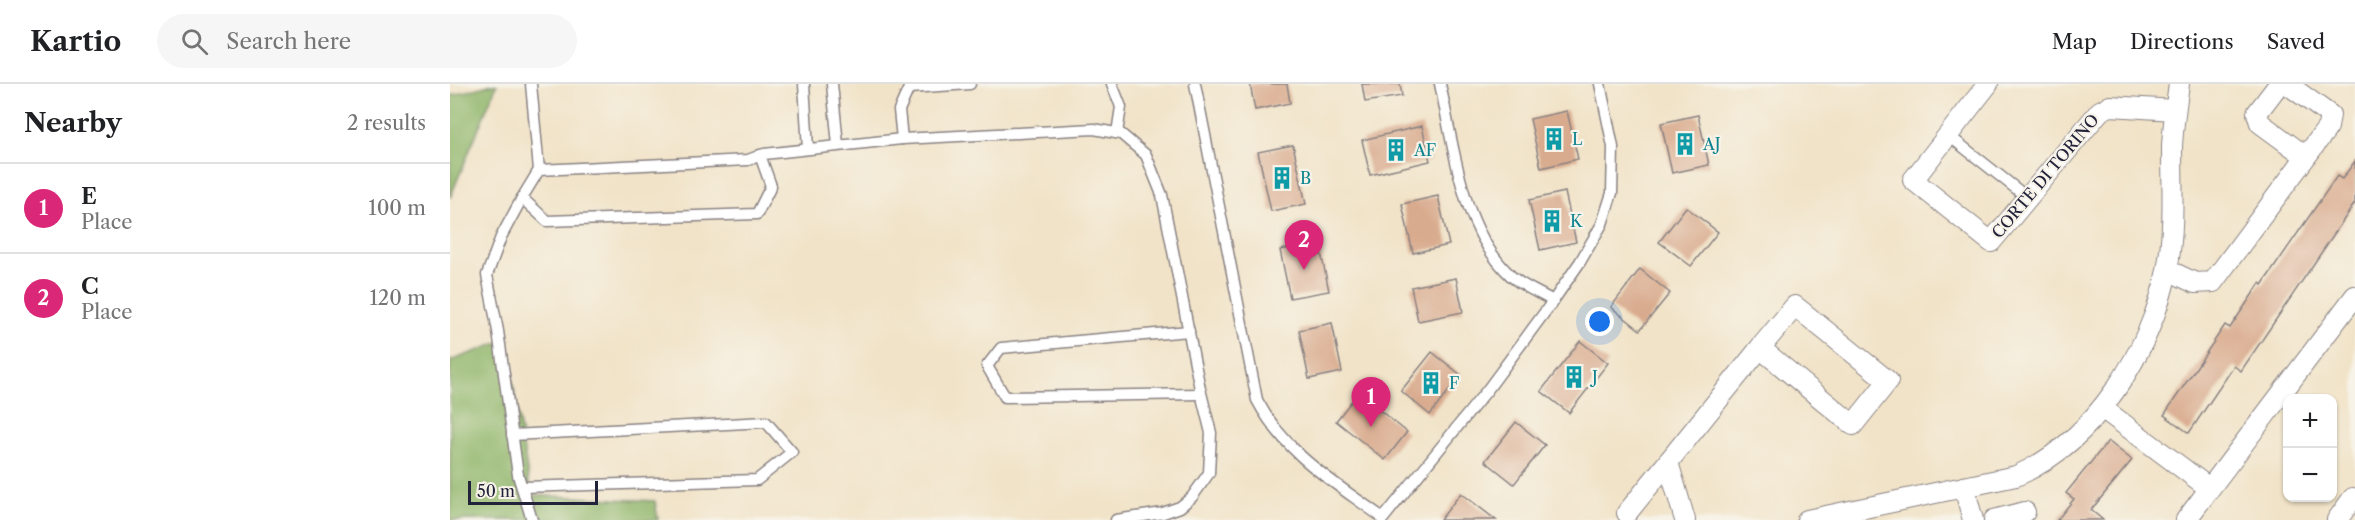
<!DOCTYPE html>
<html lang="en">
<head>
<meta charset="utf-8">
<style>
  body { margin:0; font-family:"Libre Caslon Text",serif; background:#f6f6f6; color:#202124 }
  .controls { position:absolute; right:18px; bottom:18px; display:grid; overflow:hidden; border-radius:12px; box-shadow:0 2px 4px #0004 }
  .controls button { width:54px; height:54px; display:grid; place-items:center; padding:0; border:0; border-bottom:2px solid #e0e0e0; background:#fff; color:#202124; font:30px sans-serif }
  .scale { position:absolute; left:18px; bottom:15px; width:130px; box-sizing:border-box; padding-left:6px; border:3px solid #22223b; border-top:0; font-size:16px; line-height:21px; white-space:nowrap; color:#22223b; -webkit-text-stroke:4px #f7f3e8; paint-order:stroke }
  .you { position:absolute; left:1150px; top:238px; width:21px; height:21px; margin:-15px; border:4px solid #fff; border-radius:50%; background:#1a73e8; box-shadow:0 0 0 9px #1a73e833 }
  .badge { display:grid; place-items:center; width:39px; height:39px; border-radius:50%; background:#db2777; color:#fff; font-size:20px; font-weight:700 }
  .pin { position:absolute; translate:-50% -50px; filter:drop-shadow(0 2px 3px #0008) }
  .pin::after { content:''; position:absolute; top:32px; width:21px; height:18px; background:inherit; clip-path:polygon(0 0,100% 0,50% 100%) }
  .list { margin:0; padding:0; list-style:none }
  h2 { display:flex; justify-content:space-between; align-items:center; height:78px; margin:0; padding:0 24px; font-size:26px }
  h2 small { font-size:20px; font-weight:400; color:#757577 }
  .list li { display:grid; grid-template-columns:39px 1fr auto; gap:18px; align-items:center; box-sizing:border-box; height:90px; padding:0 24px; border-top:2px solid #e0e0e0 }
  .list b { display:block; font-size:22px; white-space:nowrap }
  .list p { margin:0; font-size:20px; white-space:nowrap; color:#757577 }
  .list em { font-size:20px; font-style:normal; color:#757577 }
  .icon { flex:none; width:33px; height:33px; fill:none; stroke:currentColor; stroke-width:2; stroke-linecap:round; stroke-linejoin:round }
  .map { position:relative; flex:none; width:1905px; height:436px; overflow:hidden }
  header { display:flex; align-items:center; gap:36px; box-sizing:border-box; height:84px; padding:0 30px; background:#fff; border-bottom:2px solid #e0e0e0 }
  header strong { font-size:28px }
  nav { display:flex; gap:33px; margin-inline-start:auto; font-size:21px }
  .search { width:420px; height:54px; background:#f6f6f6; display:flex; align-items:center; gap:15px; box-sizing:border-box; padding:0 21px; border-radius:33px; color:#757577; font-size:22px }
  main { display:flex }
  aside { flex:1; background:#fff }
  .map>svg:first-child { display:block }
  .forest { fill:#90b66b; stroke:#596c53; stroke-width:1.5 }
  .building { fill:#d9ab8e }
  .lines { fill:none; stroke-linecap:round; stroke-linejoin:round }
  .service-casing { stroke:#8a8282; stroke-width:13 }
  .minor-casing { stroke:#8a8282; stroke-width:22 }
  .service { stroke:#fff; stroke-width:10 }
  .minor { stroke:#fff; stroke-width:20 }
  .labels { text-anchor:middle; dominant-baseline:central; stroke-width:4.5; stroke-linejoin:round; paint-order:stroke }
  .culture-label { font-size:16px; fill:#0d838f; stroke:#f7f3e8; text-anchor:start }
  .street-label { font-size:16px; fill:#22223b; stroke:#f7f3e8 }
</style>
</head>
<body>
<header>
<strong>Kartio</strong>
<div class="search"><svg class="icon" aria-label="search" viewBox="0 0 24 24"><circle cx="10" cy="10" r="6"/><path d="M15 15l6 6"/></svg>Search here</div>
<nav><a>Map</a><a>Directions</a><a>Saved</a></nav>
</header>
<main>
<aside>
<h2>Nearby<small>2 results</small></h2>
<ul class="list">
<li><span class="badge">1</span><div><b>E</b><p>Place</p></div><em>100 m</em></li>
<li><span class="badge">2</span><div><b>C</b><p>Place</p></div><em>120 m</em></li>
</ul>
</aside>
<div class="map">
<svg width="1905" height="436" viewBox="0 0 1905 436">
  <rect width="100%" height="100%" fill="#f7f3e8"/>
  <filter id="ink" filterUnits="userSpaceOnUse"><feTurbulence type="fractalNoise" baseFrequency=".0167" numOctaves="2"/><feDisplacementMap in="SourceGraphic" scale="12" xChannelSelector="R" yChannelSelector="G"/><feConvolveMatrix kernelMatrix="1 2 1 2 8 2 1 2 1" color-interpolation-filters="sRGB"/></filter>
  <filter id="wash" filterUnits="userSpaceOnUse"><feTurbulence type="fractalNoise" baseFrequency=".008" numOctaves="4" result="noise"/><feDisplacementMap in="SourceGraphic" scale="24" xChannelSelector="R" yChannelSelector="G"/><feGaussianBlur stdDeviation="1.35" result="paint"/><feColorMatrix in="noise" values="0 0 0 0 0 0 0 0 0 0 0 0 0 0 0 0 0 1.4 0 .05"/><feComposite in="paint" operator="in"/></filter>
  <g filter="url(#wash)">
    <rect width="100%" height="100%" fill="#f1e3c8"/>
    <g class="forest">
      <path d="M43,0H47L0,114V12Z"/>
      <path d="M56,256L81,411L205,417L208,436H0V277Z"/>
    </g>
    <g id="blocks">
      <g class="building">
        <path d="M800,0H837L840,19L805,26Z"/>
        <path d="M912,0H950L952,12L915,18Z"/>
        <path d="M1117,27L1128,75L1091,84L1080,35Z"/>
        <path d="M1248,31L1259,81L1222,89L1211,39Z"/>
        <path d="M972,42L980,77L920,91L912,56Z"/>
        <path d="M843,61L856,120L821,127L808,68Z"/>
        <path d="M1905,77V119L1791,287L1784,282L1739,349L1714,331L1775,241L1780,244L1810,199L1812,201L1887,92L1892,95Z"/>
        <path d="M1115,108L1126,158L1090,166L1079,116Z"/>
        <path d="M988,112L999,161L963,169L952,120Z"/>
        <path d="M1236,123L1268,148L1241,182L1209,158Z"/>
        <path d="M869,159L879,207L840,214L830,166Z"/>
        <path d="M1190,185L1220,209L1190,246L1161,223Z"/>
        <path d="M1006,194L1013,228L968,237L961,203Z"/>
        <path d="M882,239L892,288L859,295L849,246Z"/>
        <path d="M1130,257L1158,279L1119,329L1091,307Z"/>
        <path d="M982,268L1011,291L980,331L951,307Z"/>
        <path d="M908,309L957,348L935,376L886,337Z"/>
        <path d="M1066,338L1095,361L1064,400L1035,377Z"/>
        <path d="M1658,357L1682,376L1641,426L1653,436H1607L1624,415L1616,409Z"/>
        <path d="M1011,409L1046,436H990Z"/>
      </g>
    </g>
  </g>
  <g filter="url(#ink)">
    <use href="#blocks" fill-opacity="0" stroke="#8a8282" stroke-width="1.5"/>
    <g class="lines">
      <g class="service-casing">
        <g id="service">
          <path d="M81,0L89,86"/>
          <path d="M354,0L358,65"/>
          <path d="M382,0L388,61"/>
          <path d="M662,0L671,23L667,49"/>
          <path d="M745,0L807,316C836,371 884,398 933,434"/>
          <path d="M990,0C1004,63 1011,144 1060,191C1071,202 1090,209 1103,217"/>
          <path d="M1498,51L1578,114"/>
          <path d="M452,55L449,26L459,4L520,0"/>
          <path d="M310,71L321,102L307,130L97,137L72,114L89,86L298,76L314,70L452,55L644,45L671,50L696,71L712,111L750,305L761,349L759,389L742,413L730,423L713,429L666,436"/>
          <path d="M72,114L51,153L37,191L48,247L68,391L82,436"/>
          <path d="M739,247L551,264L537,282L555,313L751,310"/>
          <path d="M62,351L316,338L342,368L307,396L72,403"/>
          <path d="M932,436L1038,305L1103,217L1130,178L1152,140L1162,109L1163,63L1150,0"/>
        </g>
      </g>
      <g class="minor-casing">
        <g id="minor">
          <path d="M1538,0L1463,96L1541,158L1650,27L1660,22L1725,26"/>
          <path d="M1829,0L1807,29L1810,39L1855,72"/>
          <path d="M1718,186L1745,199L1763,198L1878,43L1880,31L1837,0"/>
          <path d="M1345,222L1438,297L1403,341L1310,264Z"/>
          <path d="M1652,324L1759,404"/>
          <path d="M1218,378L1235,436"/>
          <path d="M1514,403L1523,436"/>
          <path d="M1177,429L1310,264"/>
          <path d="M1357,436L1566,392C1643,359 1702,266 1717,186C1725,146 1722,104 1722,63C1723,42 1726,21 1729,0"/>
          <path d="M1544,436L1575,428"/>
          <path d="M1736,436L1905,212"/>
          <path d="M1887,436L1903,414"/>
        </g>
      </g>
      <use href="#service" class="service"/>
      <use href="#minor" class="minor"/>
    </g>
  </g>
  <defs>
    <g id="building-bare" transform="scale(1.8)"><path d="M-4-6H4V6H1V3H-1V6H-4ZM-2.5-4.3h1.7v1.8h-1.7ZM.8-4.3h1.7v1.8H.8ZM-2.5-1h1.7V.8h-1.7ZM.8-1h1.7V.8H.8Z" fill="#0f9aa8" stroke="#f7f3e8" stroke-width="2.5" paint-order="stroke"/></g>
  </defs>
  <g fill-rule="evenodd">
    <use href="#building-bare" x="1104" y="55"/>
    <use href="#building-bare" x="1235" y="60"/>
    <use href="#building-bare" x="946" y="66"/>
    <use href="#building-bare" x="832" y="94"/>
    <use href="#building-bare" x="1102" y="137"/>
    <use href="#building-bare" x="1124" y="293"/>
    <use href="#building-bare" x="981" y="299"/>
  </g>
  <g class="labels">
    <g class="culture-label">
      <text x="1122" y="55">L</text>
      <text x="1253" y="60">AJ</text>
      <text x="964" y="66">AF</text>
      <text x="850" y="94">B</text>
      <text x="1120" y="137">K</text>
      <text x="1142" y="293">J</text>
      <text x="999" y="299">F</text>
    </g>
    <g class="street-label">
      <text transform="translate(1595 92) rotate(-50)">CORTE DI TORINO</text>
    </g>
  </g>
</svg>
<div class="controls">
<button>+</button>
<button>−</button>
</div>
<div class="scale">50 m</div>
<div class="you"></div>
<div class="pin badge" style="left:921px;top:343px">1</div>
<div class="pin badge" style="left:854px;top:186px">2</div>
</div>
</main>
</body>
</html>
